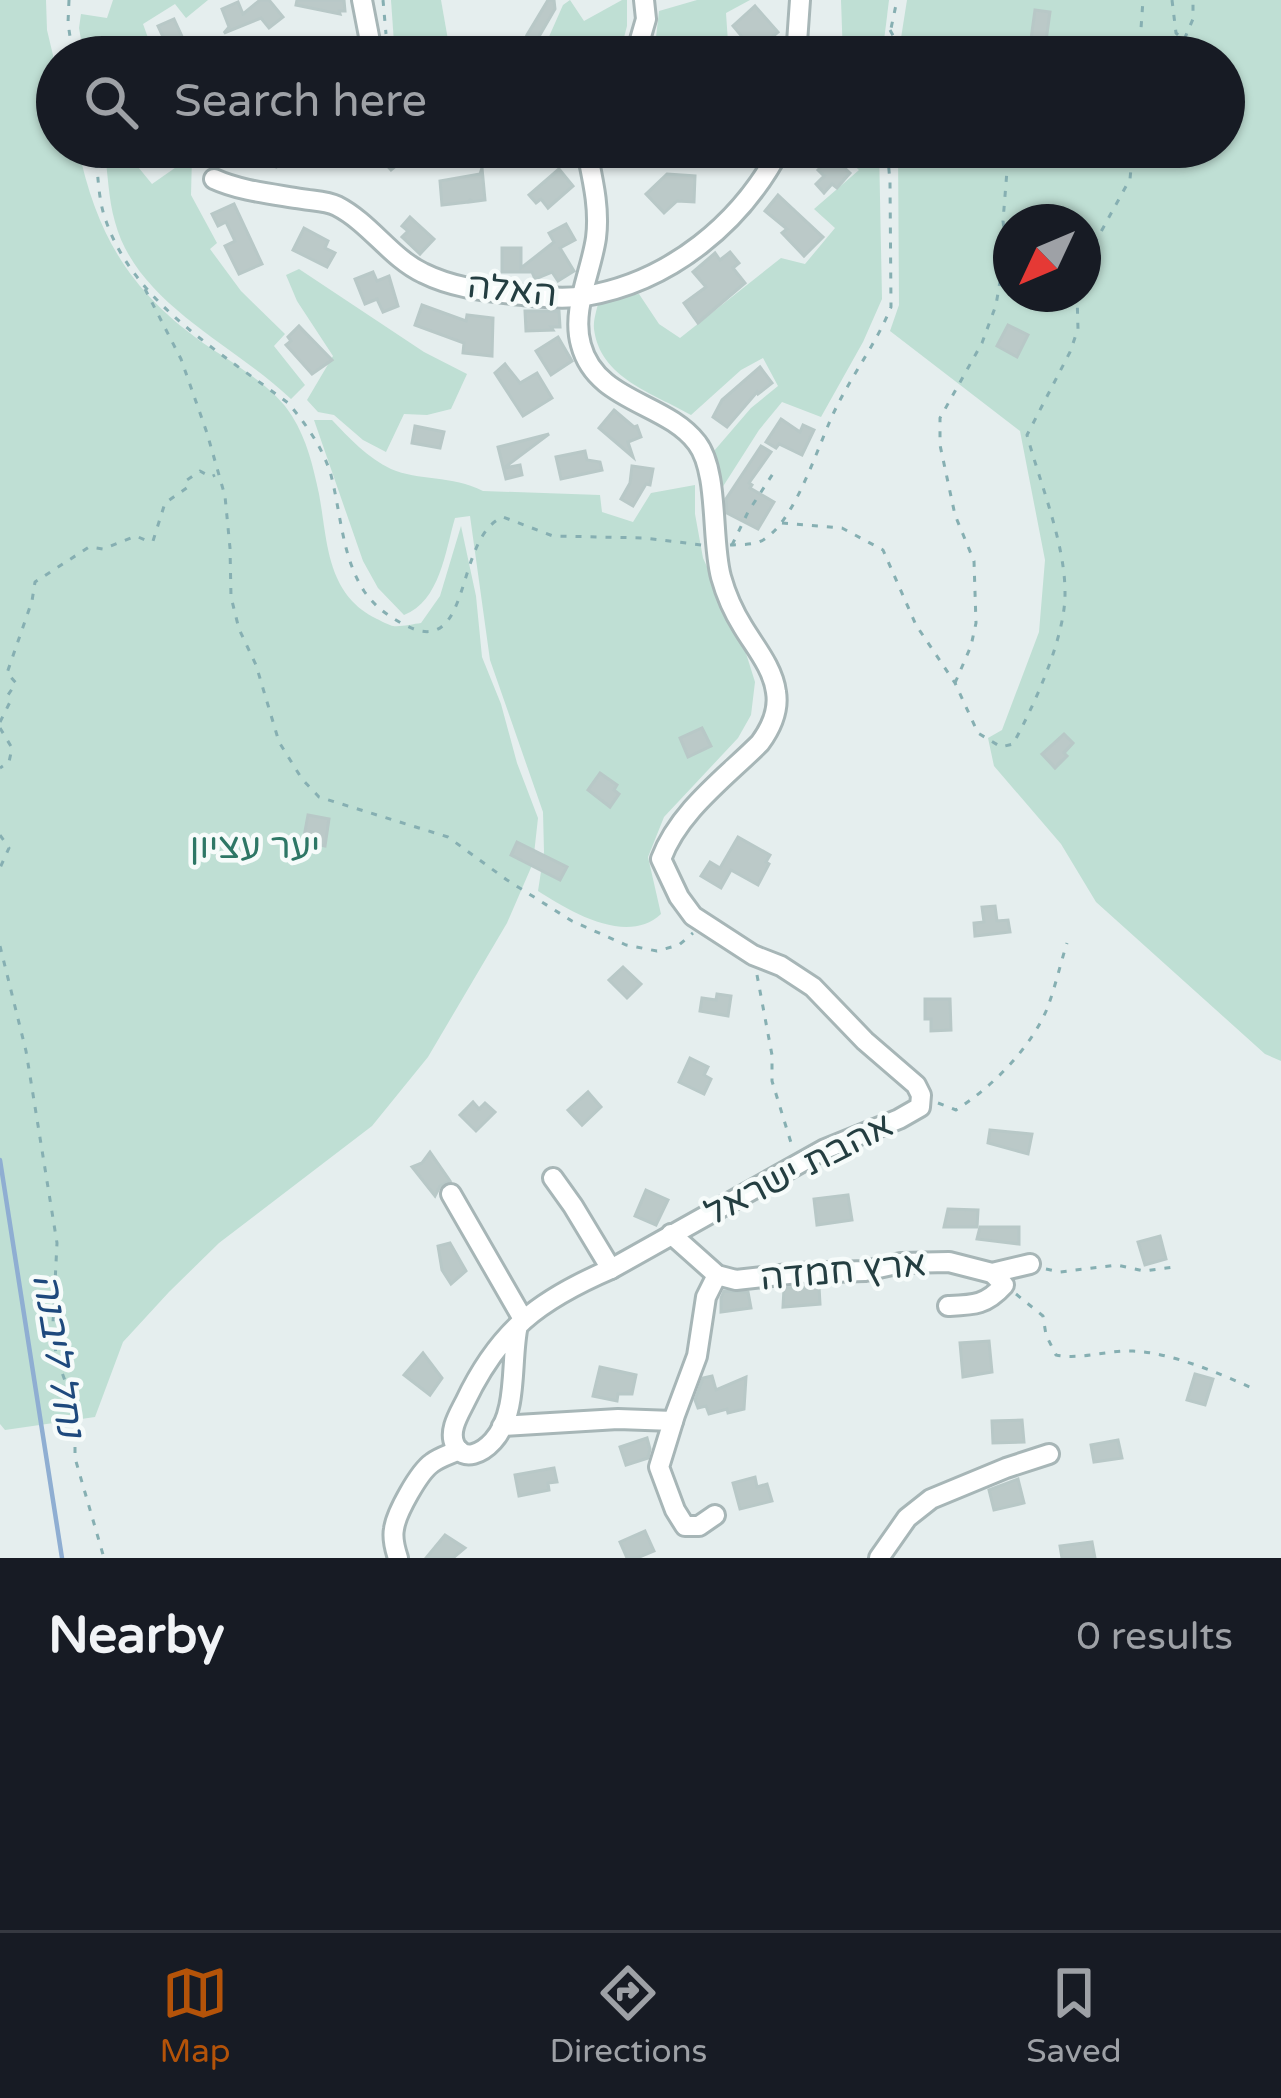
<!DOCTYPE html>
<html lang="en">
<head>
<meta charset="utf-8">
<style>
  body { margin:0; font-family:"Varela Round",Heebo,sans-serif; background:#242831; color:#f1f3f6 }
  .compass { position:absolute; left:993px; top:204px; width:108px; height:108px; border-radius:50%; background:#171b24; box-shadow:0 3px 9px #0004; rotate:226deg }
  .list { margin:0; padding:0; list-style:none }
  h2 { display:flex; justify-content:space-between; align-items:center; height:156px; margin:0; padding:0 48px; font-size:51px }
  h2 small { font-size:39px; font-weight:400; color:#9ea1a6 }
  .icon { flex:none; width:66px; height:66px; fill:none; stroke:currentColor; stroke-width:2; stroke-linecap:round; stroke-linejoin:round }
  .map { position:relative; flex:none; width:1281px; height:1558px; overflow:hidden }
  .search { position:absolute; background:#171b24; box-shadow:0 3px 9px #0004; left:36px; right:36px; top:36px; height:132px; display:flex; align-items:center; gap:30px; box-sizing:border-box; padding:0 42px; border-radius:66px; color:#9ea1a6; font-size:45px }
  .sheet { height:372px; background:#171b24 }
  nav { display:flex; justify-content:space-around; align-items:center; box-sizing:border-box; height:168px; border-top:3px solid #363941; background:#171b24; font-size:33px; color:#9ea1a6 }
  nav a { display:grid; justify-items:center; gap:6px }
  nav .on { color:#b45309 }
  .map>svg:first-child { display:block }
  .green { fill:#bfdfd4; fill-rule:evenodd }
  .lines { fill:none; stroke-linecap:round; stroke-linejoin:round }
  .stream { stroke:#8faed2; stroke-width:4.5 }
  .building { fill:#bbc9c8; stroke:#b8c8c7; stroke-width:3 }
  .minor-casing { stroke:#a7b6b7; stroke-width:24 }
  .path { stroke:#86afb2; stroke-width:3; stroke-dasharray:6 9; stroke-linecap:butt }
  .minor { stroke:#fff; stroke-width:18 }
  .labels { text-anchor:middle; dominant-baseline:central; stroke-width:9; stroke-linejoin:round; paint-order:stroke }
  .street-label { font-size:36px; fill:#243e41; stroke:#f6fbfa }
  .park-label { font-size:36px; fill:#2e7766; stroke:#f6fbfa }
  .water-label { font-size:39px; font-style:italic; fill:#1e497d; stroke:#f6fbfa }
</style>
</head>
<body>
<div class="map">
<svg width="1281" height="1558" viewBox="0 0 1281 1558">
  <rect width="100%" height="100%" fill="#e5eeee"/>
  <g class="green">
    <path d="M0,0H46L47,30L57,72V147H78C97,238 132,294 209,347C235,364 276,389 292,416C307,440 313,466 319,494C328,542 326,594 377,619C379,620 391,626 393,626C401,627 413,624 421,623L440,596L461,526L476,596L482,657L501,704L517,763L538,818L533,863L507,923L428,1057L372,1126L219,1243L169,1292L123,1342L95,1417L5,1430L0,1424Z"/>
    <path d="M113,0H208L186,18L175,4L143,24L155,57H84L79,28L81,14L107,18Z"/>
    <path d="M391,0H441L451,57H395Z"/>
    <path d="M570,0L584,21L622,0H627V26L619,57H540L563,5Z"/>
    <path d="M697,0H750L726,13L729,57L655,46L659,11Z"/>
    <path d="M841,0H889L882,57H843Z"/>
    <path d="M907,0H1281V1061L1265,1054L1096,902L1061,844L994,766L988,738L1002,730L1039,632L1045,560L1020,431L890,331L899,305L898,147H1224V57H898ZM1011,222H1083V294H1011Z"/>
    <path d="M104,147H152L134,162L152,184L192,156L191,195L217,243L210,249L241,291L285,334L274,346L305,385L291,399C234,344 137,304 115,222C108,198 108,171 104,147Z"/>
    <path d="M834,147H879L882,299L863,342L821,417L782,402L759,430L722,488L714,451L751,408L778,386L763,358L741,370L691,415C653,393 600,378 594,329C593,320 597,309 599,300L639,294L659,324L680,338L781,258L805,264L835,228L814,209L859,170Z"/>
    <path d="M299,269L424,352L467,374L451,409L427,415L404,414L386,452L363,440L334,415L318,412L307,400L333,356L297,301L286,275Z"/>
    <path d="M314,420H332C349,438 368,458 391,469C418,481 452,475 483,491L600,495L602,512L633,522L651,493L695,485V514L703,558L745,650L755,682L751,715L738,738L664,817L648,857L661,914C627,946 569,911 538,891L544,852L543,812L490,660L470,516L455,518C445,552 440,601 404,615L378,588L363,561Z"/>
  </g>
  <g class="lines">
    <path class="stream" d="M0,1160L62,1558"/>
  </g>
  <g class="building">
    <path d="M260,0H269L283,17L269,28L261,18L224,33L229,27L222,9L238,2L243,14Z"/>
    <path d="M297,0H344L345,11H339L340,14L296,5Z"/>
    <path d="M548,0H554L555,9L537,40L530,57H518L527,35Z"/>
    <path d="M755,6L778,32L755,52L733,26Z"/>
    <path d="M1035,10L1050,12L1046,41L1031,39Z"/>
    <path d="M174,19L185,43L169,50L158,26Z"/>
    <path d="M249,147H282L276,167L246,158Z"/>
    <path d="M370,147H402L409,155L391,170Z"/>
    <path d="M832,156L850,173L837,188L832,184L824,193L816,184L824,176L818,170Z"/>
    <path d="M482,168L485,200L470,202L471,199L468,202L442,205L440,181L480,174Z"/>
    <path d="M559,169L573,186L548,208L541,199L536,203L529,195Z"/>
    <path d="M667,174L695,176L694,202L677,201L664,213L646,194Z"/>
    <path d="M778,195L823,237L804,256L782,233L787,229L765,211Z"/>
    <path d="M234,204L262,264L239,274L225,246L235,241L226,222L218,226L212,214Z"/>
    <path d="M410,217L434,239L420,254L402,237L408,231L402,226Z"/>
    <path d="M566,224L575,240L560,248L574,271L558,281L552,272L535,279L532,272H502V248H521V268L554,242L549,233Z"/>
    <path d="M304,228L328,241L325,248L335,253L327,267L293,250Z"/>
    <path d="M730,252L739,263L733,268L745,283L698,323L684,303L706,287L693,272L715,253L720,260Z"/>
    <path d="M373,272L377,281L389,276L398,306L383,312L377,299L365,304L355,279Z"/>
    <path d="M422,305L466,321L467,315L493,318L492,356L463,353L464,343L415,325Z"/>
    <path d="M525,311H559L560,327H551L553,330L526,331Z"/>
    <path d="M1008,325L1028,335L1017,357L997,346Z"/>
    <path d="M299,326L332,360L312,374L286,345L291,341L288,337Z"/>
    <path d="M558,337L572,361L551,375L536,351Z"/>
    <path d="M505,364L520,383L537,373L552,398L523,416L495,373Z"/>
    <path d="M760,367L772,383L758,394L757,392L727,427L713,417L722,400Z"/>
    <path d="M614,410L634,427L637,426L641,437L628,442L633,457L599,428Z"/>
    <path d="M781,419L800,432L803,425L814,430L802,455L779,444L776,448L766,442Z"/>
    <path d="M415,426L444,432L440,448L412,443Z"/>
    <path d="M549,434L504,468L520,465L522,475L506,479L498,447Z"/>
    <path d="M761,446L771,452L749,483L752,485L750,488L774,502L758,529L727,513L726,499Z"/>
    <path d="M585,451L587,460L600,462L602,470L561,479L556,457Z"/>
    <path d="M632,466L653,469L650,485L646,484L633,506L621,499L630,483Z"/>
    <path d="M702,728L711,746L688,757L680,738Z"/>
    <path d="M1064,734L1073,743L1064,753L1067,756L1055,768L1042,754Z"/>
    <path d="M600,773L617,785L614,790L619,794L610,807L588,790Z"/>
    <path d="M308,815L329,819L325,846L303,842Z"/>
    <path d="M738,837L770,855L766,862L769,864L758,885L731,870L721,888L701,876L710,862L720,868Z"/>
    <path d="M517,842L567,867L560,880L511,855Z"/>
    <path d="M995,906L997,921L1008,920L1010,932L975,936L974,923L984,922L982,907Z"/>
    <path d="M623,967L641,984L627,998L609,980Z"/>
    <path d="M717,994L731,996L728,1016L700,1011L702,998L716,1000Z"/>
    <path d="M925,999H950L951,1030L931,1031V1019H925Z"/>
    <path d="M690,1058L708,1067L704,1075L711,1079L704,1094L679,1082Z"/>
    <path d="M588,1092L601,1107L582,1125L568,1110Z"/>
    <path d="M473,1102L479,1109L485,1103L495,1112L476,1131L460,1115Z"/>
    <path d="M990,1130L1032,1134L1028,1154L988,1143Z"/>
    <path d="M430,1152L450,1181L440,1186L435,1196L412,1167L422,1163Z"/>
    <path d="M646,1190L668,1200L656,1225L635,1216Z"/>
    <path d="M848,1195L852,1220L817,1225L814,1199Z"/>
    <path d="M948,1209L978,1210L977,1227H944Z"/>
    <path d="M980,1227H1019V1244L977,1239Z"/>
    <path d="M1160,1236L1166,1259L1145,1265L1138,1242Z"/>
    <path d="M450,1243L466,1271L451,1284L442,1270L438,1246Z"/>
    <path d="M819,1286L820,1304L783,1307L784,1288Z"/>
    <path d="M724,1291L748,1292L751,1308L721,1312V1298Z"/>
    <path d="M989,1341L992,1372L963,1377L960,1343Z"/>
    <path d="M423,1353L442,1378L430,1395L404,1375Z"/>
    <path d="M600,1367L636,1375L632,1394H618L617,1401L593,1396Z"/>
    <path d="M1195,1374L1213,1379L1205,1405L1187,1400Z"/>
    <path d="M712,1376L716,1390L746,1377L744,1409L728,1413L727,1409L709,1414L706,1406L698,1408L695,1400L703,1378Z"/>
    <path d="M1022,1420L1024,1442L993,1443L992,1421Z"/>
    <path d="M647,1438L650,1449L648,1458L626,1465L620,1447Z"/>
    <path d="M1118,1440L1122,1458L1094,1462L1091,1445Z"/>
    <path d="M554,1468L557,1482L548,1483L549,1490L519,1496L515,1475Z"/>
    <path d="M755,1477L757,1487L767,1484L772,1501L740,1509L733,1483Z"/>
    <path d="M1018,1479L1024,1503L994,1510L989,1490Z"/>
    <path d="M645,1531L654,1551L637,1558H627L620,1542Z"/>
    <path d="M445,1535L465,1548L453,1558H426Z"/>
    <path d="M1092,1542L1095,1558H1062L1060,1546Z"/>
  </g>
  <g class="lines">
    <g class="minor-casing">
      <g id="minor">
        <path d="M362,0L373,57"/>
        <path d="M635,57L646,19L644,0"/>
        <path d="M796,57L800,0"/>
        <path d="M460,147C495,156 526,159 561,147"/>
        <path d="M214,179C240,191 273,194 302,199C314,201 327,201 337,206C370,223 391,258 423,273C451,287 482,291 512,294C535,296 561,300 585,296C670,282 742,223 781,147"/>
        <path d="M553,1178L573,1206L611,1269"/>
        <path d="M451,1194L523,1319"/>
        <path d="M671,1234L717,1275L736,1280L798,1273L865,1271L901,1263L949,1262L992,1273L1030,1264"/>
        <path d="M948,1306C974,1305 986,1305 1004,1285L992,1273"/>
        <path d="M518,1325C510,1361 519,1412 493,1441C483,1452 464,1463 455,1445C448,1431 459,1414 465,1402C499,1330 539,1300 611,1269L825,1149L899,1119L920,1107L921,1095L916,1085L865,1041L813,987L781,966L753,955L693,916L679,897L661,859C679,811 725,778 760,743C771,728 779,710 776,692C773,668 755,647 743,627C733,611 726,595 721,577C711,540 719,472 697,443C666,402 596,402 581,345C571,310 591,273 596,238C600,207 592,177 586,147"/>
        <path d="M502,1426L618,1419L673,1421"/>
        <path d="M715,1515L699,1526H685L675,1510L659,1467L675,1415L697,1356L706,1297L717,1275"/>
        <path d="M398,1558C395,1549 392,1539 394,1529C396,1513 419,1472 432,1463C440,1457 451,1454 459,1450"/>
        <path d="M879,1558L907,1518L931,1499L1006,1468L1049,1454"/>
      </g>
    </g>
    <g class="path">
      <path d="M69,0L68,23L73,57"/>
      <path d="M383,0L386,34"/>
      <path d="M1172,0L1176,33L1184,40L1193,19V0"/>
      <path d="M890,30L905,57"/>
      <path d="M885,57L897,0"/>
      <path d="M1139,57L1143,0"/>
      <path d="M94,147C99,172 97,197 106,221C135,304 222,353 288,403C306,424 323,448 331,475C341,514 342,557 364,591C375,607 389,617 407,626C473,659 454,537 503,517L553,536L645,538L702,545"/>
      <path d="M1083,272L1097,239L1130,179L1133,147"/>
      <path d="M145,289L181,359L207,433L225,496L230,548L231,597L239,629L256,665L279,742L302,779L319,797L448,837L507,880L572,921L626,945L657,951L679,945L693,933"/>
      <path d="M782,523L842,528L883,550L916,625L955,683L978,733L1001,747L1013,744C1034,706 1066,636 1065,592C1065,543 1040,483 1027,435L1070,352L1078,329L1077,294"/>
      <path d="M730,545C742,544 756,546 766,538C798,516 819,441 837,406C854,372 877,342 891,307L890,182L887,147"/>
      <path d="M732,545L748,512L776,469"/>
      <path d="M955,683L971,646L976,623L974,561L955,515L940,445V418L982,343L996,305L1006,246L1003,221L1008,158L1006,147"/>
      <path d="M0,722L10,702L8,695L16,683L7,673L32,601L35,582L89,547L103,549L136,536L145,540L153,541L165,503L188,487L187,480L200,471L211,477L215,475"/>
      <path d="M0,728L12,748L9,762L0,768"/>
      <path d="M0,835L9,848L0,868"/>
      <path d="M0,946L26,1051L57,1243L53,1323L56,1356L72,1400L75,1420V1458L104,1558"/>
      <path d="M757,975L772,1055V1081L792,1146"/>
      <path d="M938,1103L956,1110C992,1087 1030,1049 1047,1009C1055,988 1060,965 1067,943"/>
      <path d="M1046,1269L1060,1272L1117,1265L1144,1271L1174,1267"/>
      <path d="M1016,1294L1043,1316L1046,1335L1056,1355C1081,1360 1107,1350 1133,1351C1172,1353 1216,1372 1252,1388"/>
    </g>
    <use href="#minor" class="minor"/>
  </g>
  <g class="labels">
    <g class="street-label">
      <text transform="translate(512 290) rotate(6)">האלה</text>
      <text transform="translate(799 1169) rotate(-27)">אהבת ישראל</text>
      <text transform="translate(843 1271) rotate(-5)">ארץ חמדה</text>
    </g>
    <g class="park-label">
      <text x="255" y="846">יער עציון</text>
    </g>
    <g class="water-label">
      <text transform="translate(58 1355) rotate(81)">נחל ליבנה</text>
    </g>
  </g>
</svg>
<svg class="compass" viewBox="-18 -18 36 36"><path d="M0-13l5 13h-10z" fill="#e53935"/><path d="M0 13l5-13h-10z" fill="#9ea1a6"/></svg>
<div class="search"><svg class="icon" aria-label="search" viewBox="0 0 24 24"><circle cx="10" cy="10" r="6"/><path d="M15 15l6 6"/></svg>Search here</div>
</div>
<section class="sheet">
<h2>Nearby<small>0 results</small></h2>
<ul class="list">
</ul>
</section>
<nav>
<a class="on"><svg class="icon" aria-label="map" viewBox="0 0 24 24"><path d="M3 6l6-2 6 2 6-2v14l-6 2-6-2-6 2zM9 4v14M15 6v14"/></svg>Map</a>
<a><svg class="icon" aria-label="directions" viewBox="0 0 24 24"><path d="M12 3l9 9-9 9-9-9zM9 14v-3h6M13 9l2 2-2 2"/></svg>Directions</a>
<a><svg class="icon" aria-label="saved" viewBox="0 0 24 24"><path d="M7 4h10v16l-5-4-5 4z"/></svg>Saved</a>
</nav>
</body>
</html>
